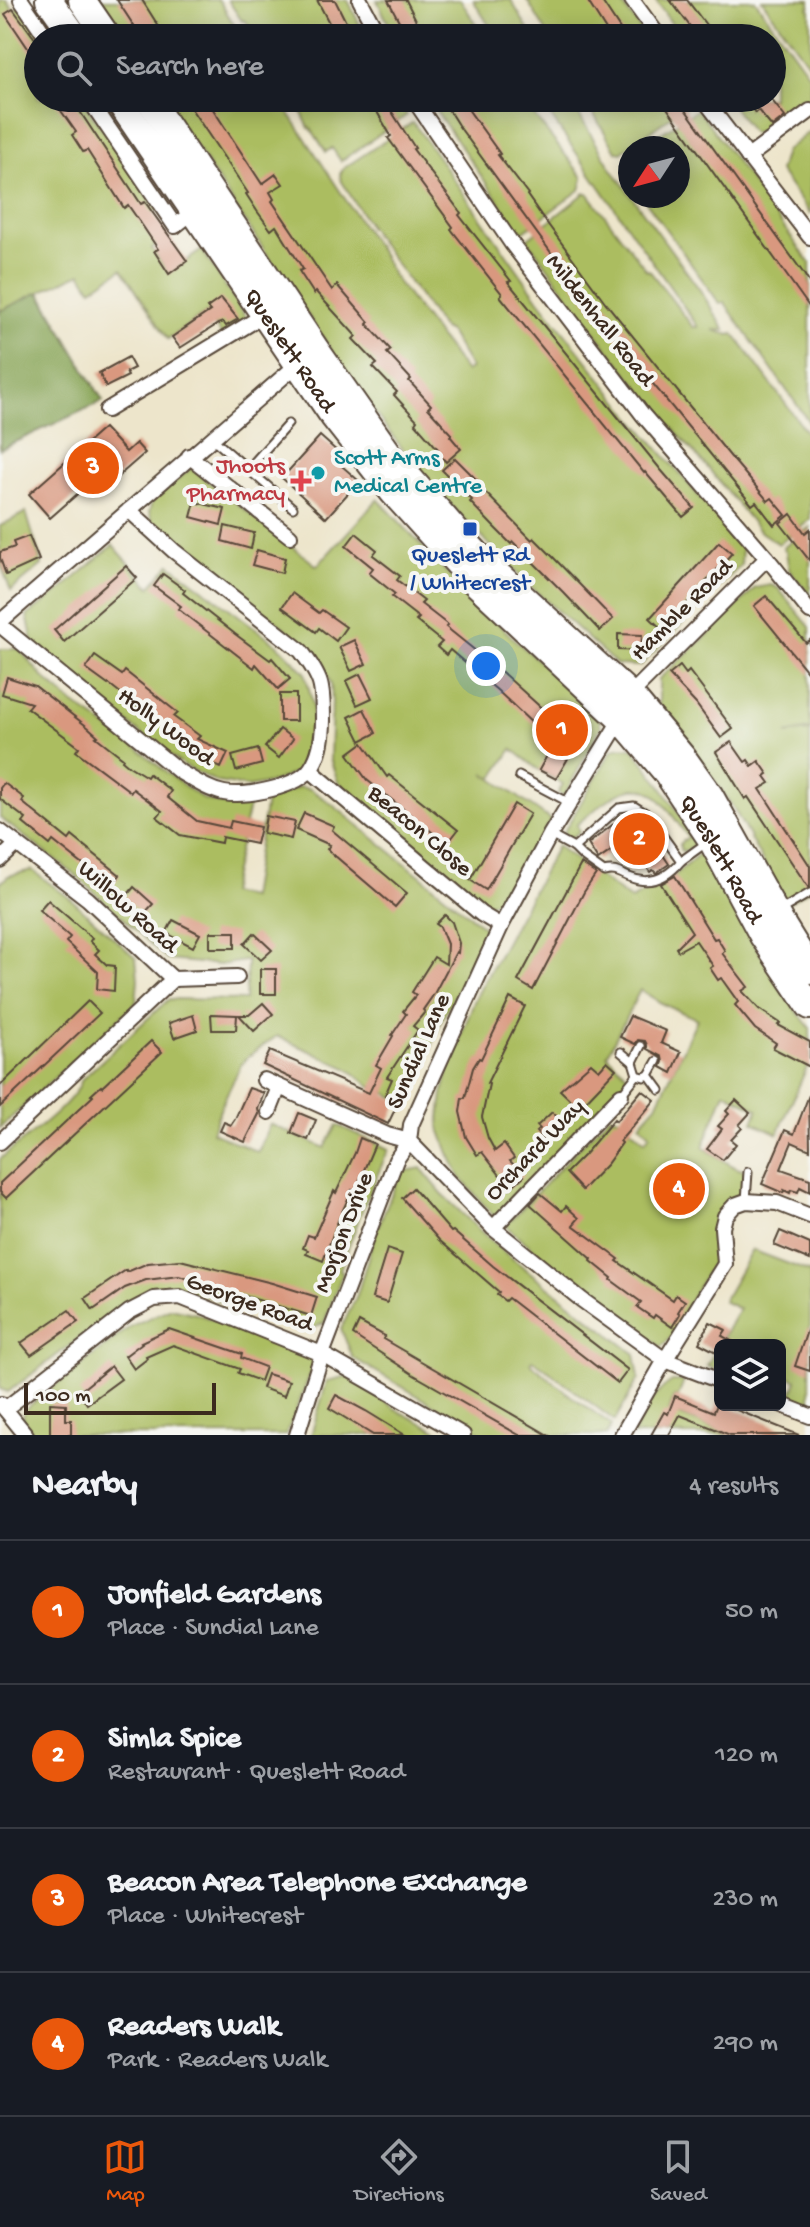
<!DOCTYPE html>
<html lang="en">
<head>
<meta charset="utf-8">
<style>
  body { margin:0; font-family:"Gochi Hand",sans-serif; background:#20242c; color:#f1f3f6 }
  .controls { position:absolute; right:24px; bottom:24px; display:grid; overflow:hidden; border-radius:12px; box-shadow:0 4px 20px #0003 }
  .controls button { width:72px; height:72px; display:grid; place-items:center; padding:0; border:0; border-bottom:2px solid #363941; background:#171b24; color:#f1f3f6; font:40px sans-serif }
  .compass { position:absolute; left:618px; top:136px; width:72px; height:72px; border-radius:50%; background:#171b24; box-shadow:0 4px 20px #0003; rotate:234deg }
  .scale { position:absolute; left:24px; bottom:20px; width:192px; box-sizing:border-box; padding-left:8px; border:4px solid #3b2a1e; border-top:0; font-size:22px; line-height:28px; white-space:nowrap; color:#3b2a1e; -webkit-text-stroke:6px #f6f6f2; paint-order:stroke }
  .you { position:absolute; left:486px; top:666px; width:28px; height:28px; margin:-20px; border:6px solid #fff; border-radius:50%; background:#1a73e8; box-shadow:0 0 0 12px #1a73e833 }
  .badge { display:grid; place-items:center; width:52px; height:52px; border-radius:50%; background:#ea580c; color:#fff; font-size:26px; font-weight:700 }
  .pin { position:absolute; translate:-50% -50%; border:4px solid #fff; box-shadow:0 2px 8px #0006 }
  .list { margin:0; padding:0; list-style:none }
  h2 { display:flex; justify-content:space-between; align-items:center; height:104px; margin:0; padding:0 32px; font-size:34px }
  h2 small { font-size:26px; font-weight:400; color:#9ea1a6 }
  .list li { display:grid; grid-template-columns:52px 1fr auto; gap:24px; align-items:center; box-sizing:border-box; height:144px; padding:0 32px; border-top:2px solid #363941 }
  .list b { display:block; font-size:30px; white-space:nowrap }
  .list p { margin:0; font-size:26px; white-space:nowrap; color:#9ea1a6 }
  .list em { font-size:26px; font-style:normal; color:#9ea1a6 }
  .icon { flex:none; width:44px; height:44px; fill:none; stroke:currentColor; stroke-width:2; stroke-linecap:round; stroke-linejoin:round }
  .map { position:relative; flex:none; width:810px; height:1435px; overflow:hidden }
  .search { position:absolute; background:#171b24; box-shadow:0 4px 20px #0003; left:24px; right:24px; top:24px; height:88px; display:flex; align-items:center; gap:20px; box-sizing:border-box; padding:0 28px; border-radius:44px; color:#9ea1a6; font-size:30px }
  .sheet { height:680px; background:#171b24 }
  nav { display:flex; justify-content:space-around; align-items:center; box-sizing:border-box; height:112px; border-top:2px solid #363941; background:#171b24; font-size:22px; color:#9ea1a6 }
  nav a { display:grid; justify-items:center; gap:4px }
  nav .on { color:#ea580c }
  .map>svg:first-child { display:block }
  .green { fill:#abbd61; stroke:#737440; stroke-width:2 }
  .forest { fill:#88a457; stroke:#62673a; stroke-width:2 }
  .building { fill:#d9987f }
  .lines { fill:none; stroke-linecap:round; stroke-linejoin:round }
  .lane-casing { stroke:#564638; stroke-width:11 }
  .street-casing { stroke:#564638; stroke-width:18 }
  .highway-casing { stroke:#564638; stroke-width:30 }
  .lane { stroke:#fff; stroke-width:7 }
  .street { stroke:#fff; stroke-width:14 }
  .highway { stroke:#fff; stroke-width:26 }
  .culture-dot { fill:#0f9aa8; stroke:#f6f6f2; stroke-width:3 }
  .health-dot { fill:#e0444e; stroke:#f6f6f2; stroke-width:3 }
  .transit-dot { fill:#1a4fb4; stroke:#f6f6f2; stroke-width:3 }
  .labels { text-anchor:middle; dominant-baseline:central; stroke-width:8; stroke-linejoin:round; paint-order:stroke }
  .street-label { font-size:24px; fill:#3b2a1e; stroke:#f6f6f2 }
  .culture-label { font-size:24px; fill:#0d838f; stroke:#f6f6f2; text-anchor:start }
  .health-label { font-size:24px; fill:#be3a42; stroke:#f6f6f2; text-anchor:end }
  .transit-label { font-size:24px; fill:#164399; stroke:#f6f6f2 }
</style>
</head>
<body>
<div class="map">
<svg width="810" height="1435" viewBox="0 0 810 1435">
  <rect width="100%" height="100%" fill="#f6f6f2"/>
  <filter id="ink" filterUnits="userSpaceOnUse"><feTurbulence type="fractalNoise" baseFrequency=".0125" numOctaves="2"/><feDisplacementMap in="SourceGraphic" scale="16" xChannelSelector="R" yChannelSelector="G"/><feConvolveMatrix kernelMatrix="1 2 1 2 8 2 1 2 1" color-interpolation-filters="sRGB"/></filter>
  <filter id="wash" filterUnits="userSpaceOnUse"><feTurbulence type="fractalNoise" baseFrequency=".006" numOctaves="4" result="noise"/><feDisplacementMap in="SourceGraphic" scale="32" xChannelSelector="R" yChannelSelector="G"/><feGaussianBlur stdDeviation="1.8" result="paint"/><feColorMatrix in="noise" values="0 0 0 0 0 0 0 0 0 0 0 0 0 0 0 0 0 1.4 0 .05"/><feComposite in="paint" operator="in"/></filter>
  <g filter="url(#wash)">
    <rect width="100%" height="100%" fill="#ede5cb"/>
    <g class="green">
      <path d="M0,0H6L13,9L21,7L44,38H38V98H81L158,210L141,221L157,245L152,249L169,273L202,250L246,318L223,337L206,313L168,339L122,269L92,289L81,273L40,292L103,401L0,449Z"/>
      <path d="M98,0H219L242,38H124Z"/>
      <path d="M228,0H348L366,38H257L245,20L242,21Z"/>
      <path d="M377,0H461L484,38H395Z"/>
      <path d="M473,0H511L533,38H497Z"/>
      <path d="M527,0H619L647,38H550Z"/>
      <path d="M655,0H755L810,76V98L769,130L752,133L727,98H772V38H682Z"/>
      <path d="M762,0H810V6L808,8L810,10V66Z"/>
      <path d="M163,98H279L385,260L393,276L466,372L471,368L449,332L443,329L372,231L341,180L340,174L344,168L413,122L539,300L629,414L742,547L741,565L640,666L617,665L528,584L429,483L374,412L335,356Z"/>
      <path d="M295,98H396L407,115L341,161L332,148L326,152L310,127L309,128Z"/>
      <path d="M427,98H524L536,118L582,176L583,179L580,190L521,233Z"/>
      <path d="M538,98H569L611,168L700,290L725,330H713L730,335L734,334L810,437V520L779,544L759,531L708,468L667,422L600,339L527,239L585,193H588L647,271L649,270L693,327H698Z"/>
      <path d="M584,98H691L693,101L621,152L616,151Z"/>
      <path d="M698,109L810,263V423L736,319L724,302L720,304L642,196H678V148H639Z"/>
      <path d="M810,131V214L779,171L785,151Z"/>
      <path d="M191,468L317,566L378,499L451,577L516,641L597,712L601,727L564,796L558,793L563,784L536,768L512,749L493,778L484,773L551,820L505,899L484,904L338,782L330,758L332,701L331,684L319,657L296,637L153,524L149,512L152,502Z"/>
      <path d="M26,512L42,565L11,591L0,562V526Z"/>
      <path d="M810,527V595L789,570L786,552L783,548Z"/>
      <path d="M113,545L150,587L170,564L278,645L305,672L313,705L312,731L305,764L300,770L274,782L249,787L217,782L184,766L140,733L34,645L27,616L61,590Z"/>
      <path d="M771,585L778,588L810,627V729L786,734L810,731V889L786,904L734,809L699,758L659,714V679L713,630L755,588Z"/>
      <path d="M0,649H19L43,677L71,702L141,751L167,773L203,799L231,807L249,806L229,893L250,898L266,801L299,787L310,789L328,801L485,928C493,943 481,962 468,970L440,1023L434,1041L408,1103L372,1087L347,1068L277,1036L246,1058L241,1065L222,1104L212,1132L258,1152L270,1124L325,1148L337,1125L389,1149L366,1200L340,1270L343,1272L324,1323L306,1332L197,1293L185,1289L164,1287L142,1294L113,1313L8,1392L0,1389V1159C22,1140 74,1106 82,1079L169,999L245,1000L247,966V961H244L220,965L168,960L78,877L0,818Z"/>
      <path d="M619,747L633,748L659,783L698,843L684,852L680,850V844L688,837C678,824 668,807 656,796C630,774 598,808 577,824L579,832L569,839L563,833L612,750Z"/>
      <path d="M557,846L631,900L675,875L701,852L785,996L810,1028V1060L778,1134L753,1122L758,1109L725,1092L703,1147L734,1167L748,1172L738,1198L717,1226L715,1258L681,1316L677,1332L661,1347L548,1261L507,1227L508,1223L609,1116L617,1117L645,1141L650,1134L640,1124L657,1105L697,1019L663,1004L640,990L607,1055L630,1077L497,1220L460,1177L449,1153L439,1126L443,1094L450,1064L476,997Z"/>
      <path d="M32,870L72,900L136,958L138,979L136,1003L0,1128V883L8,876Z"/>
      <path d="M421,1168L445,1197L495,1245L635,1354L639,1378L615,1421L543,1367L532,1360L530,1363L570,1395L612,1425L607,1435H485L353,1358L341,1329L357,1295L376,1231L401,1172Z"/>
      <path d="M752,1250L810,1272V1401L804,1403L790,1398L797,1380L780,1373V1345H720V1371L707,1366L739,1309L723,1301Z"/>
      <path d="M171,1308L197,1314L313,1354L316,1360L286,1435H35L23,1421L24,1410L131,1326Z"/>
      <path d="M347,1376L402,1413L446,1435H311L327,1381Z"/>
      <path d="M672,1381H684L678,1397H674L669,1411L730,1435H632C643,1415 652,1394 672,1381Z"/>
    </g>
    <path class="forest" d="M39,292L103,401L0,449V311Z"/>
    <g id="blocks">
      <g class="building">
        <path d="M117,0H142L166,38H147L141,30L138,32Z"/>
        <path d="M317,0H335L354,38H337Z"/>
        <path d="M388,0H406L425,38H408Z"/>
        <path d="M587,0H601L626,38H611Z"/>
        <path d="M670,0H687L716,38H699Z"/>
        <path d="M13,9L38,43V63L5,14Z"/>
        <path d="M52,98H71L141,204L145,202L187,261L169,274L154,251L158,249L144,228L128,205L124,208L87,150L83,152L72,135L76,132Z"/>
        <path d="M184,98H198L202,103L207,100L262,184L276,174L283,184L270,192L274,199L272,201L332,290L337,285L369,322L367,324L391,350L387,353L411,379L409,381L431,405L428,408L452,434L450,436L461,449L446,462L436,451L438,449L415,423L417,420L394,395L397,392L373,367L377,364L353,339L356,336L316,292L314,294L299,271L303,269L276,226L271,230L257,211L246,194L248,193Z"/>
        <path d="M369,98H383L415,148L413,149L461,213L459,215L511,281L508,282L661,470L694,508L683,517L645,472L644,473L500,296L502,294L451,229L453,227L388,138L391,136Z"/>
        <path d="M441,98H460L500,154L498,155L528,194L527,195L541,215L605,302L730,456L768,501L772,498L786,515L774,525L756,502L752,505L595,313L458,125Z"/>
        <path d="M660,98H677L804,274L810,284V308Z"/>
        <path d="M744,98H770L785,117L772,127L758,110L755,113Z"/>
        <path d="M221,298L238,319L226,326L223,322L218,324L180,348L172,337L210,311L207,308Z"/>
        <path d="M128,357L134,368L126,372L128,376L106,387L99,373Z"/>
        <path d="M104,428L126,452L136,443L145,453L99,493L90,483L50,518L29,494Z"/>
        <path d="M320,436L339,453L334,459L359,481L326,518L282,478Z"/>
        <path d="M455,458L478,481L476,483L532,540L534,538L552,556L613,619L600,631L564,593L513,542L511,544L493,526L470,502L472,500L442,470Z"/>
        <path d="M195,502L225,509L221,525L191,517Z"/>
        <path d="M791,514L805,533L810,529V561L780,523Z"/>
        <path d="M225,526L254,533L251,549L222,541Z"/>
        <path d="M356,533L377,550L373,555L400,576L397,580L424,601L421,604L448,625L446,627L482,656L483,655L547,713L551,709L559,717L563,713L587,735L570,755L556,779L539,770L555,741L534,722L533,724L498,691L450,650L446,655L437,647L442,642L416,621L419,618L392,597L395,594L369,573L373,568L346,546Z"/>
        <path d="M29,536L39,560L6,575L0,558V552L15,547L13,542Z"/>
        <path d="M719,542L732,553L663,630L650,618Z"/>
        <path d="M257,550L285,558L282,573L252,565Z"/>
        <path d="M126,566L137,578L64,642L54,630Z"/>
        <path d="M163,574L185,590L183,593L235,634L270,660L272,658L290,679L278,689L256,664L254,668L178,609L181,606L154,586Z"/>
        <path d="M292,593L319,613L322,610L346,627L336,641L319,628L316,632L282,607Z"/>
        <path d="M766,596L806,643L810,640V675L754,606Z"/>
        <path d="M618,634L642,635L641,651L618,650Z"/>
        <path d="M354,640L366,664L351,671L339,647Z"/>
        <path d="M95,656L122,675L125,671L178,713L174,717L200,736L197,739L228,753L221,768L195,756L196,753L168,733L169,731L109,684L108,685L86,669Z"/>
        <path d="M680,666L686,674L689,671L733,729L721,738L696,704L669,675Z"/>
        <path d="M360,674L372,698L357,705L346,681Z"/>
        <path d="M7,677L35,686L89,728L98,736L96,737L123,758L122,760L129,766L147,777L149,774L171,791L167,797L197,821L229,828L231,821L260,827L256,844L222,837L221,843L180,835L157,817L162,811L133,789L131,792L76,751L79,747L27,708L31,703L2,694Z"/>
        <rect x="280" y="694" width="16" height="27"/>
        <path d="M364,709L376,733L361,741L349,717Z"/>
        <path d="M280,729L293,739L279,758L265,747Z"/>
        <path d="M731,742L745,762L748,760L752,766L759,761L768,774L765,776L770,783L760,789L810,866V887H808L748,797L745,799L716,752Z"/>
        <path d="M363,743L387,777L389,775L458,830L447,844L367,780L348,754Z"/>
        <path d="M258,749L262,764L236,771L232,756Z"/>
        <path d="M4,783L24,798L22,802L69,840L72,836L120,875L111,887L53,841L50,845L23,823L26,819L0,799V788Z"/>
        <path d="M514,804L530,814L486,890L470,880Z"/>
        <path d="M304,813L334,826L332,830L407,893L395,907L327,849L330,845L296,830Z"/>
        <path d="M625,815L636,817L644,828L598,860L588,844Z"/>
        <path d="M266,816L295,822L291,839L263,833Z"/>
        <path d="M645,828L669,864L656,873L653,870L650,872L631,846Z"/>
        <path d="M581,864L596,874L584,892L533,990L518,981Z"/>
        <path d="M675,876L714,939L717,938L725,951L722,953L748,987L742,991L759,1009L780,1023L778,1025L810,1042V1067L773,1048L776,1043L755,1029L735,1005L738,1002L721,978L718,980L710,968L713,966L696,941L678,951L676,948L692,932L661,884Z"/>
        <path d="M134,887L153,904L143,915L124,899Z"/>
        <path d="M48,900L92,938L90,941L99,950L95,954L107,965L115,966L114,991L97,989L98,972L66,942L70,937L39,910Z"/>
        <path d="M445,915L452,922L459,943L458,953L456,952L434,994L423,1010L425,1012L413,1026L418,1030L387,1077L392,1079L385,1095L399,1101L388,1124L263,1065L270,1051L369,1093L381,1068L376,1065L393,1036L392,1035L406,1014L403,1011L416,995L412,992L434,957L446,964L447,944L440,927L436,924Z"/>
        <path d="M173,920L200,934L193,947L166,933Z"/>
        <rect x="210" y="932" width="25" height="16"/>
        <path d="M254,933L272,950L261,960L244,944Z"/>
        <rect x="260" y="969" width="16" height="25"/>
        <path d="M510,998L525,1006L487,1083L489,1084L482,1117L488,1138L495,1151L504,1144L514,1158L510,1161L524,1176L510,1188L482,1152L477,1155L466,1137L460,1112L462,1098H465L473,1068L479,1058L481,1059Z"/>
        <path d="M88,1001L100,1013L0,1107V1086Z"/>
        <path d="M263,1003L273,1014L254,1031L239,1015H249Z"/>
        <path d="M211,1014L237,1015L236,1030H212Z"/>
        <path d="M193,1015L197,1030L174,1038L169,1023Z"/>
        <path d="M630,1016L666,1031L661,1043L681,1052L672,1073L661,1067L663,1062L662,1057L647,1049V1045L645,1041L638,1040L635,1044L620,1037Z"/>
        <path d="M151,1041L162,1052L6,1198L0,1192V1183L93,1096L91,1095L101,1086L102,1087Z"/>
        <path d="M607,1061L616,1069L579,1108L560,1090L591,1063L599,1070Z"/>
        <path d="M249,1088L264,1093L258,1109L259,1114L245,1142L220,1131L224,1122L231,1125L235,1119Z"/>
        <path d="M642,1090L655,1100L620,1141L622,1143L607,1164L582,1190L566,1173L584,1155L614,1119L616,1121Z"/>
        <path d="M809,1095L810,1150L792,1142L781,1169L810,1179V1192L800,1187L798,1192L791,1190L790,1193L784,1190L783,1193L762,1184L785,1130L794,1134Z"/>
        <path d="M736,1100L750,1113L739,1125L742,1128L731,1140L736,1144L723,1160L707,1149L722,1129L718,1126L729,1114L726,1111Z"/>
        <path d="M552,1112L564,1123L545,1142L536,1132L540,1129L537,1126Z"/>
        <path d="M299,1113L316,1120L308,1140L291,1133Z"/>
        <path d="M360,1138L375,1144L355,1191L352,1190L338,1221L323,1261L306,1254L308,1250L303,1248L308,1235L314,1237L334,1191L336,1193L355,1153Z"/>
        <path d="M413,1188L451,1232L453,1231L493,1266L628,1370L618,1383L508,1298L505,1301L497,1295L499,1292L439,1240L402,1198Z"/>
        <path d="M540,1193L562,1211L566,1206L579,1218L573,1225L619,1259L617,1261L673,1300L676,1295L685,1301L678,1312L680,1314L672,1327L655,1315L653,1318L637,1307L641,1302L611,1280L612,1278L591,1261L592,1259L530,1204Z"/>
        <path d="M780,1231L810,1244V1260L774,1245Z"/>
        <path d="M387,1249L402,1254L387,1303L372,1298Z"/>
        <path d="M180,1260L272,1283L317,1297L311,1316L179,1276L146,1280L125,1288L93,1310L85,1298L126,1270L127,1272L148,1263Z"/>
        <path d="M69,1310L78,1322L31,1355L21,1343Z"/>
        <path d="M359,1322L385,1336L383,1339L548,1435H519L414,1375L353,1335Z"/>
        <path d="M710,1322L726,1330L722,1336L739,1345H720V1354L699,1343Z"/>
        <path d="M808,1328H810V1371L795,1366Z"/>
        <path d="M169,1329L242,1354L241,1358L265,1367L260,1381L238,1373L240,1369L173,1345L146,1357L147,1359L134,1369L125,1356L142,1343L141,1342Z"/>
        <path d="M111,1366L121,1379L87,1404L79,1392Z"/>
        <path d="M267,1374L289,1381L284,1396L262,1388Z"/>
        <path d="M336,1395L366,1411L405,1435H373L329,1408Z"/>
        <path d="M675,1396L714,1412L718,1402L720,1405H724L799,1435H730L680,1415L669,1435H651L664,1412L668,1414Z"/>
        <path d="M50,1403L66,1404V1420H71V1435H50Z"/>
      </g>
    </g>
  </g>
  <g filter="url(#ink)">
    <use href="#blocks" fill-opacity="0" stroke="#564638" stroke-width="2"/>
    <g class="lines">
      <g class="lane-casing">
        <g id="lane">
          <path d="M213,439L293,508"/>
          <path d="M248,469L288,424"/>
          <path d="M519,776L570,803"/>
          <path d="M550,835L574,848L619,808L634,806L647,814L681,861L706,843"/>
          <path d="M574,848L583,857L604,872C615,869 619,873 629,877C650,886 667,878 681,861"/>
          <path d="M781,910L810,893"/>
          <path d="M641,1046L633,1062L637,1075L644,1077L649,1075L657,1061"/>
          <path d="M621,1052L633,1062"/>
          <path d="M649,1075L660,1090"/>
          <path d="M621,1095L637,1075"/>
          <path d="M746,1201L748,1172"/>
        </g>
      </g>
      <g class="street-casing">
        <g id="street">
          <path d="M21,0L47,38"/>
          <path d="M360,0L380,38"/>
          <path d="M632,0L660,38"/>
          <path d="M88,98L175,226L194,211"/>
          <path d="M413,98L512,244L643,415L767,558L810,612"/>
          <path d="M703,98L810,237"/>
          <path d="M748,157L810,111"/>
          <path d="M107,410L264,315"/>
          <path d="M189,456L290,536"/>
          <path d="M0,622L298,364"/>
          <path d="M0,625L180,772C194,780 208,790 224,793C246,797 299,787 311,768C320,755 323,735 323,720C323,685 322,679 301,651L174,551L129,510"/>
          <path d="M310,770L481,914L501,926"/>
          <path d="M0,831L88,899L173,979L237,977"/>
          <path d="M0,860L17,844"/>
          <path d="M264,1080L387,1135L409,1141L396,1160L322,1354L297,1435"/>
          <path d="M269,1112L279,1087"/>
          <path d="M0,1142L173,979"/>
          <path d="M493,1228L621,1095"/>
          <path d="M720,1381L665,1360L582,1300L493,1228L409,1141L411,1125L501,926L550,835L621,719L630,695L767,558"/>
          <path d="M1,1404L26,1435"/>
          <path d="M780,1404L810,1416"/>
          <path d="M5,1409L129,1312L154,1299L180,1297L322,1354L463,1435"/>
          <path d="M622,1435L665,1360L725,1264L722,1228L725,1216L735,1205L746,1201L777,1203L810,1216"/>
        </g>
      </g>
      <g class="highway-casing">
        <g id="highway">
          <path d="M49,0L76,38"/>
          <path d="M82,0L108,38"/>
          <path id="s1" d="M117,98L334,417L393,492L474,581L621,719L667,773L711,839L763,936L810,1006"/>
          <path d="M148,98L316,350L391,457L459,535L487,565L630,695L683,758L710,796L781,923L810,970"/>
        </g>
      </g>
      <use href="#lane" class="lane"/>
      <use href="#street" class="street"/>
      <use href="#highway" class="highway"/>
    </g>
  </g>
  <circle class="culture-dot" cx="318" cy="473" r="8"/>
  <path class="health-dot" d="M297 469h8v8h8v8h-8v8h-8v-8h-8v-8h8z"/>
  <rect class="transit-dot" x="462" y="521" width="16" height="16" rx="4"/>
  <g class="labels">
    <g class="street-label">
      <text transform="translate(599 321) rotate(52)">Mildenhall Road</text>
      <text stroke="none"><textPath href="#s1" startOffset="306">Queslett Road</textPath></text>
      <text transform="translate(683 611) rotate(-45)">Hamble Road</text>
      <text transform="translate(165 728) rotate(37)">Holly Wood</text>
      <text transform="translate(419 832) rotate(40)">Beacon Close</text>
      <text stroke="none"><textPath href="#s1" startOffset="976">Queslett Road</textPath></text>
      <text transform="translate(127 908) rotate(42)">Willow Road</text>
      <text transform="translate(420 1052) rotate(-66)">Sundial Lane</text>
      <text transform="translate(536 1151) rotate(-46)">Orchard Way</text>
      <text transform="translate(345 1233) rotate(-69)">Morjon Drive</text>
      <text transform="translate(249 1304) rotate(20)">George Road</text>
    </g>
    <g class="culture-label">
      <text x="334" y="459">Scott Arms<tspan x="334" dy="28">Medical Centre</tspan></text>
    </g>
    <g class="health-label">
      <text x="285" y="467">Jhoots<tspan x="285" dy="28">Pharmacy</tspan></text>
    </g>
    <g class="transit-label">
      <text x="470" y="556">Queslett Rd<tspan x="470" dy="28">/ Whitecrest</tspan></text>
    </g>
  </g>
</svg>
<div class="controls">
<button><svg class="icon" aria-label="layers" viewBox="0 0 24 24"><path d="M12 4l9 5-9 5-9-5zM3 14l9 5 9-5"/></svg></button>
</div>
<svg class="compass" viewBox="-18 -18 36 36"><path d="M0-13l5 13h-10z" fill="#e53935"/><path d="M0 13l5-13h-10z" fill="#9ea1a6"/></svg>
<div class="scale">100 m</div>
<div class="you"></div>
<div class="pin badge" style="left:562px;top:730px">1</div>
<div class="pin badge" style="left:639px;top:839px">2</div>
<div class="pin badge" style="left:93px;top:468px">3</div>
<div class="pin badge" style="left:679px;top:1189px">4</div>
<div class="search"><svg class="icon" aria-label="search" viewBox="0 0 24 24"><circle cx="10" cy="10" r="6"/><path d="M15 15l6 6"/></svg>Search here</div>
</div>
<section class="sheet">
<h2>Nearby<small>4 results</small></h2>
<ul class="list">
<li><span class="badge">1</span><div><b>Jonfield Gardens</b><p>Place · Sundial Lane</p></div><em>50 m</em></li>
<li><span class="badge">2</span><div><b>Simla Spice</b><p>Restaurant · Queslett Road</p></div><em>120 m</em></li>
<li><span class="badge">3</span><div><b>Beacon Area Telephone Exchange</b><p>Place · Whitecrest</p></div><em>230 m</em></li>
<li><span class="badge">4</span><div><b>Readers Walk</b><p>Park · Readers Walk</p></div><em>290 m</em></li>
</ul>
</section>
<nav>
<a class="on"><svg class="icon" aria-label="map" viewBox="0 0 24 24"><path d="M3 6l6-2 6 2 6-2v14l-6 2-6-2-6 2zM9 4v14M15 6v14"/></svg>Map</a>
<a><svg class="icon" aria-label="directions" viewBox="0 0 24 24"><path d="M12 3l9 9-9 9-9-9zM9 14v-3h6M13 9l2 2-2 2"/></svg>Directions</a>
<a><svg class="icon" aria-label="saved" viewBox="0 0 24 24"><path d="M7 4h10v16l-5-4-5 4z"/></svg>Saved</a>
</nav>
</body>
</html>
